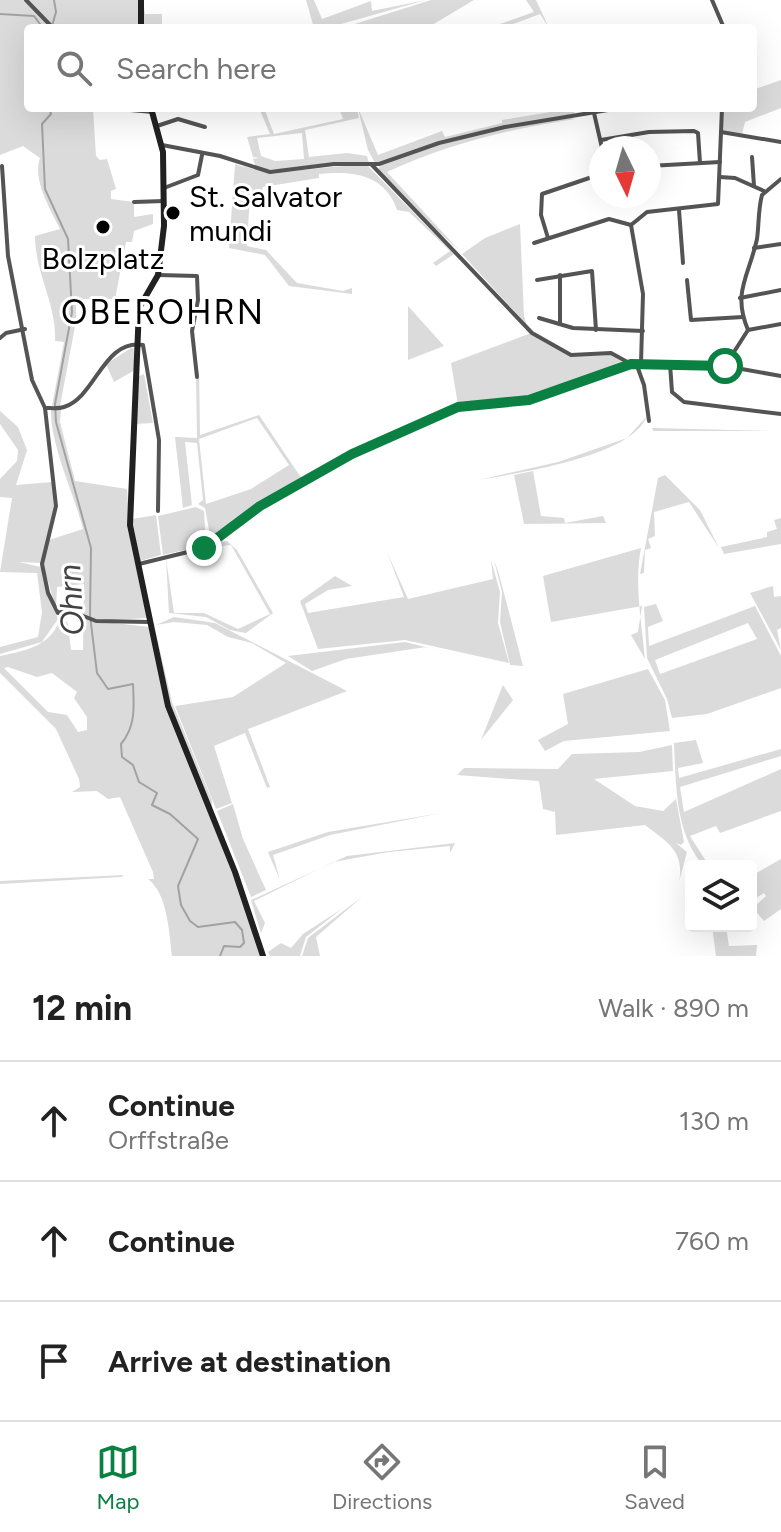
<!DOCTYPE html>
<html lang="en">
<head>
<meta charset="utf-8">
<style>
  body { margin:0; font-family:Figtree,sans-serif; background:#f6f6f6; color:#222 }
  .controls { position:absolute; right:24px; bottom:24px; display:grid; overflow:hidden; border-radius:8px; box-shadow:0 8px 32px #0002 }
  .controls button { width:72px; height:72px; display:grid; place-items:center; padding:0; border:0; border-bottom:2px solid #e0e0e0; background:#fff; color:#222; font:40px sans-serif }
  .compass { position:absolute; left:589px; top:136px; width:72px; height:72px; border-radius:50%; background:#fff; box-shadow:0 8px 32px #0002; rotate:175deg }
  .stop { position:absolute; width:24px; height:24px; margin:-18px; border:6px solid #0b8043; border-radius:50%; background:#fff }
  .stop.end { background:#0b8043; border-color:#fff; box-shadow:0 2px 8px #0008 }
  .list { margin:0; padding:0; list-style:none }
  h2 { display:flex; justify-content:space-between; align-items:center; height:104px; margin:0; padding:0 32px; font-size:34px }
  h2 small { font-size:26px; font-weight:400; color:#767676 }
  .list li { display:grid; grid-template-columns:52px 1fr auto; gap:24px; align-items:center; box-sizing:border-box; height:120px; padding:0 32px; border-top:2px solid #e0e0e0 }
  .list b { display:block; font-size:30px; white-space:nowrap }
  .list p { margin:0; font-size:26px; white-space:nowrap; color:#767676 }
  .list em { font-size:26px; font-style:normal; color:#767676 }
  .icon { flex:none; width:44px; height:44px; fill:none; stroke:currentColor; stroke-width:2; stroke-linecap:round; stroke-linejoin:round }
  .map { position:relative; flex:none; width:781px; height:956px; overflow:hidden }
  .search { position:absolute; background:#fff; box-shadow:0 8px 32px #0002; left:24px; right:24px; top:24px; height:88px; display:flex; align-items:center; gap:20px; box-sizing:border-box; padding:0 28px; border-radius:8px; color:#767676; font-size:30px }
  .sheet { height:464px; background:#fff }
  nav { display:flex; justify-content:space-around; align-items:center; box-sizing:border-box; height:112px; border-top:2px solid #e0e0e0; background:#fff; font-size:22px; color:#767676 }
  nav a { display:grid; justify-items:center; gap:4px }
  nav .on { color:#0b8043 }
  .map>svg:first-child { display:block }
  .green { fill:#dbdbdb; fill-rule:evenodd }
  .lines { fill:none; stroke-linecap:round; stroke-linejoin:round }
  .stream { stroke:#a2a2a2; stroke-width:2 }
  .street { stroke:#545454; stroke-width:4 }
  .secondary { stroke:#212121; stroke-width:6 }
  .route { stroke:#0b8043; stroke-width:10 }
  .poi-dot { fill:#000; stroke:#fff; stroke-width:3 }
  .labels { text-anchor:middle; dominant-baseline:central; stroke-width:6; stroke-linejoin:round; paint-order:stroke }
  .poi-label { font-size:30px; fill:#000; stroke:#fff; text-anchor:start }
  .water-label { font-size:32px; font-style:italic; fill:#434343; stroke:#fff }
  .quarter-label { font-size:34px; letter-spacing:2px; fill:#000; stroke:#fff }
</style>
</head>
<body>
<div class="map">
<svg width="781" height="956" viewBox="0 0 781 956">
  <rect width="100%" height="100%" fill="#fff"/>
  <g class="green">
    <path d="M0,0H24L50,28H28V108H93L96,156L100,160L107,159L116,189L111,191V199L134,202V217L153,214V224L134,231L132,242H126L115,299H76V321L60,406H52L64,342L55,341C57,305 35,273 35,236L67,227L60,229C51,210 32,180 40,158L23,146L0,155Z"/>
    <path d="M28,0H140L139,28H55Z"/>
    <path d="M143,0L145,14H162V28H143Z"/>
    <path d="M306,0H314L322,19L371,1L372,11L426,0L327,28H314Z"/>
    <path d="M431,0H474L427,28H342Z"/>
    <path d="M526,0H536L549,28L540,14L503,28H489L534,12Z"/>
    <path d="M781,80V108L745,122L742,134L722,131L723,110L753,108V90Z"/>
    <path d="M259,108H264L274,134L343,119L339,108H357L359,118L305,130L309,157L347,153L367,156L369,163C331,160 293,174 256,168L253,159L259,158L253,157L247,137L270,134ZM302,133L304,159L275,161L261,156L257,138Z"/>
    <path d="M358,108L378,155L442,131L445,137L502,123V120L575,108L574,114L439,141L375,163L368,150Z"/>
    <path d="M570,118L575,119C509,129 448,144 387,172L459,250L427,222L378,170L380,166L439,145L505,128Z"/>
    <path d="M235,164C283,180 320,163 368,166L454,254L436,266L433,263L450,251L409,212L397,210C385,174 352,171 319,174V178L263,187L261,196L250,194L247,246L266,250L297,283L343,291L352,288V294L289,286L265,255L229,248Z"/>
    <path d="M520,224L524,316L527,325L462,254L485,238Z"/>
    <path d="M408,306L444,346L408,360Z"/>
    <path d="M531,333L571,356L611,355L627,365L538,397L458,405L451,363Z"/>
    <path d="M131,348H134L135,370L114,382L106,364Z"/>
    <path d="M196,371H199L200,435L259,415L302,479L350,451L456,404L302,479L211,541L205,508L198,504L203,500L197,443L185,442L192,505L183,508L175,437L197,438ZM257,418L289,465L251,489L206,504L199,439Z"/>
    <path d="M144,374L153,423L135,424L139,376Z"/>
    <path d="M51,409H61L60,422L75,481L127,489L131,545L147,618L96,621L149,627L167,706L243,901L261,956H172C169,933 168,894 148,879H154L153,872L120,797L108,799L97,791L72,792L80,787L79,779L56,729L0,673V656C28,650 53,646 61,615L68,624L71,650H83L84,584L57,587L56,609L43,564L49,540L83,529C74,493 50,445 51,409ZM8,667L37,677L52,673L77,692L74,698L87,717V730L78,732L67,715L48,712L4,668Z"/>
    <path d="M0,411L18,427L27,450L16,485L52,482L55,507L41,563L19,562L41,567L58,619L42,642L0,654V647L38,637L42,612L37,573L0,572L12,498L0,497V479L17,461L18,450L0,424Z"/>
    <path d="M647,416C631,458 515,473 474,481L558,462L627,438Z"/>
    <path d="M652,428L770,431H653Z"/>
    <path d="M533,471L541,516L564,518L565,523L603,516L606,523L524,524L514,475Z"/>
    <path d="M665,475L700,510L719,548L689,502L654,512L655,536L648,539L651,548L645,550L644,573L640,574L658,478Z"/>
    <path d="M196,507L204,511L206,545L163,555L158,516Z"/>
    <path d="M156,515L161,555L140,561L132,519Z"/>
    <path d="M781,518V544L724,554L721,547L767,537V532L777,529L774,520Z"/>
    <path d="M227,541L237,550L273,613L246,633L230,630L206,617L169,613L166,559L174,613H204L238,629L270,614L231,545L210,548L213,543Z"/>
    <path d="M641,548C634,583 642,624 645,659L631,635L638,632L642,606L551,622L543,576Z"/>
    <path d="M387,552L408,599L493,579L491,560L500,592L498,623L509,663L405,640L318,649L300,601L335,576L352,586L328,590L305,604L308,613L404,597Z"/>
    <path d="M494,560L499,574L523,666L510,665L500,622L502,592Z"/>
    <path d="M773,586L774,597L781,596V628L777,630L781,650L750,593Z"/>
    <path d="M656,604L663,621L648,627L649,646L755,606L781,656V688L707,714L672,718L667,699L647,658L644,607ZM748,623L757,639L660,674L655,660Z"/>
    <path d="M174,617L215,623L347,691L248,729L270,787L267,788L245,733L214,746L232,803L216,809L175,706L233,697L286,663L252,643L228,637L207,625L174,622L156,625Z"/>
    <path d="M154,625L172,702L212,800V810L171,707Z"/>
    <path d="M405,642L508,667L426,647L346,659L312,671L288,656Z"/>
    <path d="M648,669L665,700L670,731L564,741L545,751L538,740L568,724L563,694Z"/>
    <path d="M503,685L513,700L481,740Z"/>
    <path d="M696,740L703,763L678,768L679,778L781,749V756L680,787L684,812L781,769V811L720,833L716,826L690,836L709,866H704C675,835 676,784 674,743Z"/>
    <path d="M672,745L673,771L594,779L635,806L663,811L676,799L684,842L681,845L676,843L687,852L679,882C685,851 667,842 645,825L556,835L555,812L543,809L539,781L457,775L464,768L558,769L572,754L639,752Z"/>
    <path d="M233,804L243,839L266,890L251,897L217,811Z"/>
    <path d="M441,813L330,835L273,855L280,880L268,852L328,832Z"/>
    <path d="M455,843L450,853V846L389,852L333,862L254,901L265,923L261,933L251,900L347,856Z"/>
    <path d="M781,859V909L764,921L753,908L766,896L764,893L751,901V876Z"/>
    <path d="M124,875L121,877L0,884V881Z"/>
    <path d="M363,896L316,937L320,956H302L308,938Z"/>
    <path d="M343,908L306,937L300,956H270L268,952L281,943L291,948L303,934Z"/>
    <path d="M712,926H726L729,946L757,945L756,956H716Z"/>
  </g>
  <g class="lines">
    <g class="stream">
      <path d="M0,14L34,16L43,28"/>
      <path d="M52,26L56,12L54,0"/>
      <path d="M49,108L51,114L42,124L45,189L68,239L72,312L55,404L56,422L91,548L90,615L97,673L108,689L133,684C134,707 136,726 121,744L122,757L133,765L139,782L157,793L152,805L170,814L198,839L178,886L181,905L190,921L198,927L235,922L242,930L244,943L240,947L224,946L220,956"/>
    </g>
    <g class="street">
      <path d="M26,0L53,28"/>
      <path d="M712,0L724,28"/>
      <path d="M107,108L153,112"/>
      <path d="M594,113L602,148"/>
      <path d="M157,126L178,119L205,127"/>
      <path d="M721,132L781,142"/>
      <path d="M601,140L649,132L694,131L698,133L700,163"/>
      <path d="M162,145L220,156L270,172L334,164H379L439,143L505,127L620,108"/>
      <path d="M752,157L754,186"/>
      <path d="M372,165L532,333L571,355L611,353L631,364"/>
      <path d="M2,166L8,256L32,380L45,408L56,506L42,564L48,593L58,613L68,610L96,621L150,622"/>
      <path d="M649,166L720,162"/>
      <path d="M720,177L735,178L764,191"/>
      <path d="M164,188L198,175L202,155"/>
      <path d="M134,202L164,201"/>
      <path d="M679,210L683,263"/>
      <path d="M548,238L541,215L542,194L601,174"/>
      <path d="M534,243L609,219L631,225"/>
      <path d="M754,248L781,244"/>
      <path d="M158,275L197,276L198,300L192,331L197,377"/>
      <path d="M537,280L592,271L596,330"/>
      <path d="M687,280L691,320L743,317"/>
      <path d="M740,298L781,290"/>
      <path d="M539,318L573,328L643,331"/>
      <path d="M560,324V275"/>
      <path d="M748,330C732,292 749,276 757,239C759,225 758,210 762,195L781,179"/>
      <path d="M0,338L6,333L25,329"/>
      <path d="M636,363L644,385L649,421"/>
      <path d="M641,363L643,294L631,225L647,212L718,204L722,108"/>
      <path d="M670,364L672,392L684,402L781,414"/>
      <path d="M725,366L748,330L781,324"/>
      <path d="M45,408C51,408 58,409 64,407C96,397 103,339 143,345L159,440L158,511"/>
      <path d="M139,564L204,548L260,506L352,454L458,407L529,400L641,363L725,366L781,376"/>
    </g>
    <g class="secondary">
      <path d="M141,28V0"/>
      <path d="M151,108L163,152L164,226L158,275L139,308L130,525L168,706L235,872L263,956"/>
    </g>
  </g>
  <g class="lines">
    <path class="route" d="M204,548L260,506L352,454L458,407L529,400L631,364L725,366"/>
  </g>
  <g class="poi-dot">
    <circle cx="173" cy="213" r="8"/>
    <circle cx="103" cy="227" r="8"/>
  </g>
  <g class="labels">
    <g class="poi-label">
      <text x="189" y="196">St. Salvator<tspan x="189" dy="34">mundi</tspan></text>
      <text x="103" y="258" text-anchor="middle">Bolzplatz</text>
    </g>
    <g class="water-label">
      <text transform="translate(71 600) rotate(-93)">Ohrn</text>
    </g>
    <g class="quarter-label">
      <text x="163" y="312">OBEROHRN</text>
    </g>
  </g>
</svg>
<div class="controls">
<button><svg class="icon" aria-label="layers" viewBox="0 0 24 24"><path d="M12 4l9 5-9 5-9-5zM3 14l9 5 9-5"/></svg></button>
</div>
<svg class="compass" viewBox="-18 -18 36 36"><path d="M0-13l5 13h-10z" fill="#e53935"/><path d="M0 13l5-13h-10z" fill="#767676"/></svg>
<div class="stop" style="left:725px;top:366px"></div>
<div class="stop end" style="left:204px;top:548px"></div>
<div class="search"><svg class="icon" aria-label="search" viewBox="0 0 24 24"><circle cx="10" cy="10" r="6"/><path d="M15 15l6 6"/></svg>Search here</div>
</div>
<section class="sheet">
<h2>12 min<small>Walk · 890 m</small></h2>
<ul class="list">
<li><svg class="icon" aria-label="ahead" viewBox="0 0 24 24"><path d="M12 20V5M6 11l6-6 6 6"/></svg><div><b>Continue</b><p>Orffstraße</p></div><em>130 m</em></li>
<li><svg class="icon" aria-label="ahead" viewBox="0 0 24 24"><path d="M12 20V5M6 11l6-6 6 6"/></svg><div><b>Continue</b></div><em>760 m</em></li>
<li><svg class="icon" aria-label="arrive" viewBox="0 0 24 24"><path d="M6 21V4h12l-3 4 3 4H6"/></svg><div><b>Arrive at destination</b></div></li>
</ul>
</section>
<nav>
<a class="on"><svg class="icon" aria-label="map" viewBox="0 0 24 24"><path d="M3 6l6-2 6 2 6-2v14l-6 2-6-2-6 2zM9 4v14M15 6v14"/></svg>Map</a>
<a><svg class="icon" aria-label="directions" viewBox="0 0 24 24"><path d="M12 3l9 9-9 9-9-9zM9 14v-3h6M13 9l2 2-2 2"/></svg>Directions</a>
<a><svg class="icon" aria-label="saved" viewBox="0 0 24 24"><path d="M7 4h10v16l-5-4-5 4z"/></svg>Saved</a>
</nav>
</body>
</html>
